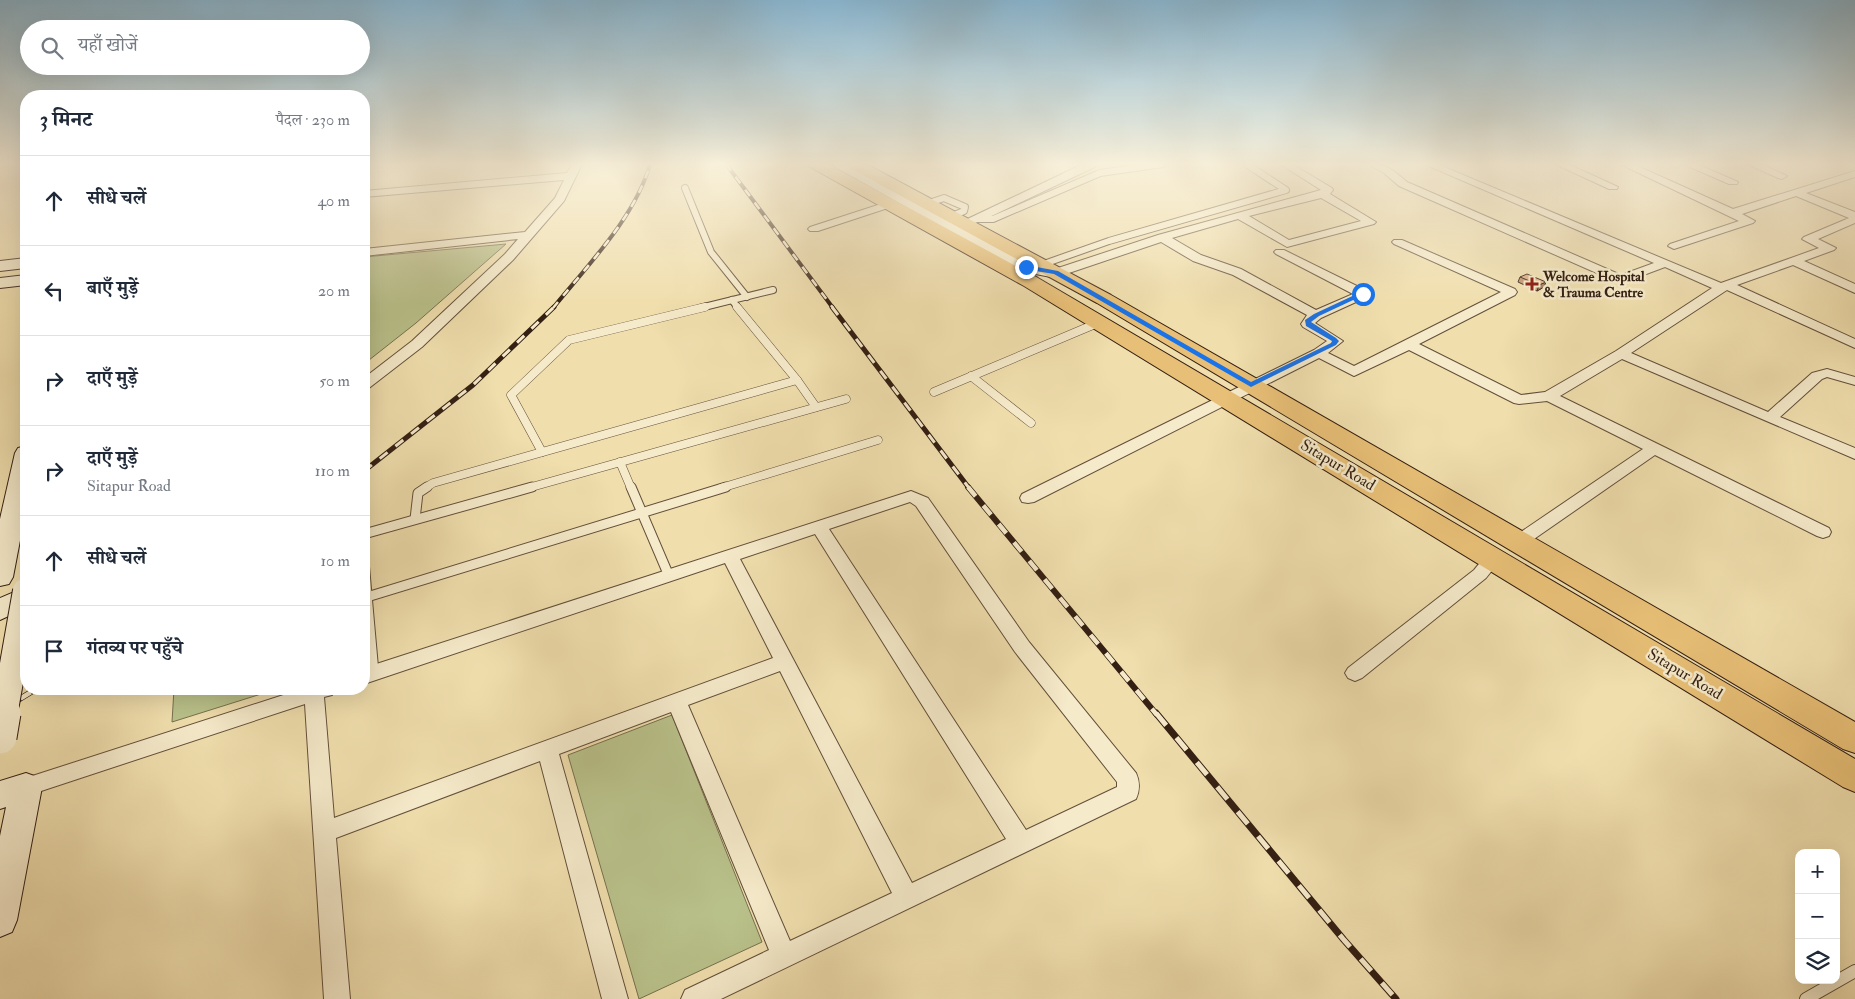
<!DOCTYPE html>
<html lang="hi">
<head>
<meta charset="utf-8">
<style>
  body { margin:0; font-family:"IM FELL Double Pica","Noto Serif Devanagari",serif; background:#f2f2f3; color:#1f2937 }
  .controls { position:absolute; right:15px; bottom:15px; display:grid; overflow:hidden; border-radius:10px; box-shadow:0 5px 20px #0002 }
  .controls button { width:45px; height:45px; display:grid; place-items:center; padding:0; border:0; border-bottom:1px solid #e0e1e3; background:#fff; color:#1f2937; font:25px sans-serif }
  .stop { position:absolute; width:15px; height:15px; margin:-11px; border:4px solid #1a73e8; border-radius:50%; background:#fff }
  .stop.end { background:#1a73e8; border-color:#fff; box-shadow:0 1px 5px #0008 }
  .list { margin:0; padding:0; list-style:none }
  h2 { display:flex; justify-content:space-between; align-items:center; height:65px; margin:0; padding:0 20px; font-size:21px }
  h2 small { font-size:16px; font-weight:400; color:#747a83 }
  .list li { display:grid; grid-template-columns:32px 1fr auto; gap:15px; align-items:center; box-sizing:border-box; height:90px; padding:0 20px; border-top:1px solid #e0e1e3 }
  .list b { display:block; font-size:19px; white-space:nowrap }
  .list p { margin:0; font-size:16px; white-space:nowrap; color:#747a83 }
  .list em { font-size:16px; font-style:normal; color:#747a83 }
  .icon { flex:none; width:28px; height:28px; fill:none; stroke:currentColor; stroke-width:2; stroke-linecap:round; stroke-linejoin:round }
  .map { position:relative; flex:none; width:1855px; height:999px; overflow:hidden }
  .search { position:absolute; background:#fff; box-shadow:0 5px 20px #0002; left:20px; top:20px; width:350px; height:55px; display:flex; align-items:center; gap:12px; box-sizing:border-box; padding:0 18px; border-radius:28px; color:#747a83; font-size:19px }
  .panel { position:absolute; background:#fff; box-shadow:0 5px 20px #0002; left:20px; top:90px; width:350px; height:605px; border-radius:20px }
  .map>svg:first-child { display:block }
  .green { fill:#b9c18a; stroke:#76704e }
  .lines { fill:none; stroke-linecap:round; stroke-linejoin:round }
  .lane-far3-casing { stroke:#634f3a; stroke-width:8 }
  .lane-far2-casing { stroke:#634f3a; stroke-width:9 }
  .lane-far1-casing { stroke:#634f3a; stroke-width:11 }
  .lane-casing { stroke:#634f3a; stroke-width:14 }
  .street-casing { stroke:#634f3a; stroke-width:2 }
  .secondary-casing { stroke:#341f13; stroke-width:2 }
  .primary-casing { stroke:#341f13; stroke-width:2 }
  .lane-far3 { stroke:#f5eaca; stroke-width:6 }
  .lane-far2 { stroke:#f5eaca; stroke-width:8 }
  .lane-far1 { stroke:#f5eaca; stroke-width:9 }
  .lane { stroke:#f5eaca; stroke-width:12 }
  .street { fill:#f5eaca; fill-rule:evenodd }
  .secondary { fill:#f5eaca; fill-rule:evenodd }
  .primary { fill:#e8bf76; fill-rule:evenodd }
  .rail-far3-casing { stroke:#341f13; stroke-width:4 }
  .rail-far2-casing { stroke:#341f13; stroke-width:5 }
  .rail-far1-casing { stroke:#341f13; stroke-width:6 }
  .rail-casing { stroke:#341f13; stroke-width:7 }
  .rail-far3 { stroke:#f5eaca; stroke-width:2.5; stroke-dasharray:8; stroke-linecap:butt }
  .rail-far2 { stroke:#f5eaca; stroke-width:3; stroke-dasharray:10; stroke-linecap:butt }
  .rail-far1 { stroke:#f5eaca; stroke-width:4.5; stroke-dasharray:12; stroke-linecap:butt }
  .rail { stroke:#f5eaca; stroke-width:5; stroke-dasharray:16; stroke-linecap:butt }
  .secondary-bridge-far1-casing { stroke:#341f13; stroke-width:28; stroke-linecap:butt }
  .secondary-bridge-casing { stroke:#341f13; stroke-width:35; stroke-linecap:butt }
  .secondary-bridge-far1 { stroke:#f5eaca; stroke-width:26 }
  .secondary-bridge { stroke:#f5eaca; stroke-width:33 }
  .wall { fill:#bf946d; stroke:#341f13 }
  .shaded-wall { fill:#9b7859; stroke:#341f13 }
  .building { fill:#deac7f; stroke:#341f13 }
  .route { fill:#1a73e8 }
  .poi-dot { fill:#8f2418; stroke:#f5eaca; stroke-width:2 }
  .labels { text-anchor:middle; dominant-baseline:central; stroke-width:5; stroke-linejoin:round; paint-order:stroke }
  .far-poi-label { font-size:14px; font-weight:bold; fill:#341f13; stroke:#f5eaca; text-anchor:start }
  .street-label { font-size:16px; fill:#341f13; stroke:#f5eaca }
</style>
</head>
<body>
<div class="map">
<svg width="1855" height="999" viewBox="0 0 1855 999">
  <rect width="100%" height="100%" fill="#f0dead"/>
  <filter id="stains"><feTurbulence type="fractalNoise" baseFrequency=".004" numOctaves="4"/><feColorMatrix values="0 0 0 0 .2 0 0 0 0 .09 0 0 0 0 .02 0 0 0 .5 -.17"/></filter>
  <radialGradient id="worn" r=".72"><stop offset=".6" stop-color="#630" stop-opacity="0"/><stop offset="1" stop-color="#630" stop-opacity=".3"/></radialGradient>
  <g class="green">
    <path d="M506,244L416,323L364,364V257Z"/>
    <path d="M174,689H277L172,722Z"/>
    <path d="M672,715L762,942L639,999L568,755Z"/>
  </g>
  <g class="lines">
    <g class="lane-far3-casing">
      <g id="lane-far3">
        <path d="M685,188L711,252L747,297"/>
        <path d="M929,203L944,198L965,207L964,211L952,216"/>
        <path d="M977,219H993L1100,173L1163,164"/>
        <path d="M1041,265L1109,241L1286,190L1246,164"/>
        <path d="M732,300L738,308"/>
        <path d="M700,308L773,290"/>
      </g>
    </g>
    <g class="lane-far2-casing">
      <g id="lane-far2">
        <path d="M737,307L797,380L816,407"/>
        <path d="M971,376L1031,423"/>
        <path d="M934,392L1100,322"/>
        <path d="M542,452L511,395L569,340L705,307"/>
        <path d="M620,462L631,488"/>
        <path d="M425,488L433,483L797,380"/>
        <path d="M528,488L846,399"/>
        <path d="M721,488L878,440"/>
      </g>
    </g>
    <g class="lane-far1-casing">
      <g id="lane-far1">
        <path d="M631,487L669,576"/>
        <path d="M415,519L418,493L427,487"/>
        <path d="M364,534L532,487"/>
        <path d="M364,561L374,673"/>
        <path d="M367,597L726,487"/>
      </g>
    </g>
    <g class="lane-casing">
      <path id="lane" d="M1806,999L1855,971"/>
    </g>
    <g class="street-casing">
      <g id="street">
        <path d="M572,164H582L564,201L513,260L422,347L369,388L364,389V378L412,341L505,254L518,239L364,256V249L525,232L555,198L564,180L364,197V191L567,173Z"/>
        <path d="M1083,164H1101L981,221L965,226L959,223Z"/>
        <path d="M1280,164H1292L1332,188L1333,190L1330,194L1376,222L1374,224L1287,247L1238,219L1172,238L1201,255L1241,269L1316,310L1353,294L1276,254L1274,252L1276,250H1284L1367,291L1369,294L1367,297L1321,318L1315,323L1343,341L1328,353L1354,366L1501,292L1394,244L1392,242L1394,240H1402L1515,289L1517,292L1515,295L1419,344L1521,395L1545,392L1616,351L1712,288L1665,267L1625,282H1617L1399,186L1384,173L1368,164C1387,164 1393,170 1407,182L1621,275L1654,263L1424,164H1437L1721,283L1819,248L1802,239L1804,237L1849,218L1796,196L1742,214L1755,221L1753,223L1674,249L1668,246L1670,244L1739,221L1620,164H1633L1733,209L1855,171V177L1806,193L1855,212V223L1818,239L1836,248L1834,250L1804,261L1855,284V293L1793,265L1737,285L1855,339V348L1727,290L1631,353L1768,412L1812,373L1827,369L1855,377V385L1827,377L1822,379L1780,417L1855,448V459L1622,359L1560,396L1829,528L1831,532L1829,536L1823,538L1817,536L1655,455L1524,546L1518,548L1512,546L1509,542L1512,538L1643,449L1547,401L1519,404L1514,403L1409,350L1354,376L1319,358L1034,502L1028,503L1022,502L1020,498L1022,494L1314,350L1327,341L1303,327L1301,324L1307,315L1233,275L1193,261L1161,242L1060,276L1056,277L1050,273L1052,270L1158,235L1321,190ZM1321,198L1361,221L1289,240L1249,216Z"/>
        <path d="M1555,164H1568L1618,187L1617,189H1609Z"/>
        <path d="M1683,164H1697L1738,182L1737,184H1729Z"/>
        <path d="M1747,164H1761L1787,176L1782,179L1778,178Z"/>
        <path d="M890,201L895,204L894,206L818,231H810L808,229L810,227Z"/>
        <path d="M911,491L928,498L1029,642L1136,773C1140,782 1140,790 1136,799L721,999H681L685,990L769,950L671,712L559,754L628,999H602L540,761L336,838L350,999H324L305,704L26,796L18,794L15,787L18,780L26,778L302,689H335L332,695L324,697L334,818L773,658L725,563L364,684V668ZM910,502L916,506L1015,652L1117,782V787L1026,830L829,529ZM815,534L1006,839L912,883L740,559ZM780,671L892,893L790,941L688,705Z"/>
        <path d="M1493,552L1499,554L1502,558L1486,578L1362,678L1355,681L1348,678L1345,673L1348,668L1474,570L1487,554Z"/>
      </g>
    </g>
    <g class="secondary-casing">
      <g id="secondary">
        <path d="M833,164H851L1031,263L1062,269L1065,273L1062,277L1056,278L1020,271L835,167Z"/>
        <path d="M26,258V268L0,271V261Z"/>
        <path d="M26,275V285L0,288V278Z"/>
        <path d="M26,446V509L13,577L9,584L0,586V519L15,453L18,448Z"/>
        <path d="M26,587V608L0,620V598Z"/>
        <path d="M26,773L37,777L42,787L17,920L12,932L0,937V836L6,807L0,809V781Z"/>
      </g>
    </g>
    <g class="primary-casing">
      <g id="primary">
        <path d="M808,164H828L1038,278L1855,759V792L1843,787L1024,286L810,167Z"/>
        <path d="M846,164H866L1111,295L1855,722V753L1843,749L1097,303L848,167Z"/>
      </g>
    </g>
    <use href="#lane-far3" class="lane-far3"/>
    <use href="#lane-far2" class="lane-far2"/>
    <use href="#lane-far1" class="lane-far1"/>
    <use href="#lane" class="lane"/>
    <use href="#street" class="street"/>
    <use href="#secondary" class="secondary"/>
    <use href="#primary" class="primary"/>
    <g class="rail-far3-casing">
      <g id="rail-far3">
        <path d="M726,164L833,308"/>
        <path d="M553,308C587,266 636,216 650,164"/>
      </g>
    </g>
    <g class="rail-far2-casing">
      <g id="rail-far2">
        <path d="M832,307L969,488"/>
        <path d="M364,471L473,385L554,307"/>
      </g>
    </g>
    <g class="rail-far1-casing">
      <g id="rail-far1">
        <path d="M968,487L1157,715"/>
        <path d="M0,711L36,689"/>
      </g>
    </g>
    <g class="rail-casing">
      <path id="rail" d="M1156,713L1344,940L1396,999"/>
    </g>
    <use href="#rail-far3" class="rail-far3"/>
    <use href="#rail-far2" class="rail-far2"/>
    <use href="#rail-far1" class="rail-far1"/>
    <use href="#rail" class="rail"/>
    <g class="secondary-bridge-far1-casing">
      <path id="secondary-bridge-far1" d="M4,715L26,591"/>
    </g>
    <g class="secondary-bridge-casing">
      <path id="secondary-bridge" d="M0,737L4,713"/>
    </g>
    <use href="#secondary-bridge-far1" class="secondary-bridge-far1"/>
    <use href="#secondary-bridge" class="secondary-bridge"/>
  </g>
  <path class="wall" d="M1520,277L1546,282L1544,287L1537,291L1518,282Z"/>
  <path class="shaded-wall" d="M1546,282L1544,287L1537,291L1539,285Z"/>
  <path class="building" d="M1527,274L1546,282L1539,285L1520,277Z"/>
  <linearGradient id="sky" x2="0" y2="1"><stop stop-color="#89b7d2"/><stop offset="0.54" stop-color="#f8f0da"/><stop offset="1" stop-color="#f8f0da" stop-opacity="0"/></linearGradient>
  <rect width="1855" height="304" fill="url(#sky)"/>
  <path class="route" d="M1026,265L1058,271L1251,382L1331,343L1332,341L1306,326L1305,320L1314,314L1361,292L1366,294L1319,316L1311,322L1336,338L1339,341L1336,345L1251,387L1054,274L1024,269Z"/>
  <path class="poi-dot" d="M1529.5 276.5h5v5h5v5h-5v5h-5v-5h-5v-5h5z"/>
  <g class="labels">
    <g class="far-poi-label">
      <text x="1543" y="276">Welcome Hospital<tspan x="1543" dy="16">&amp; Trauma Centre</tspan></text>
    </g>
    <g class="street-label">
      <text transform="translate(1338 465) rotate(31)">Sitapur Road</text>
      <text transform="translate(1685 674) rotate(31)">Sitapur Road</text>
    </g>
  </g>
  <rect width="100%" height="100%" filter="url(#stains)"/>
  <rect width="100%" height="100%" fill="url(#worn)"/>
</svg>
<div class="controls">
<button>+</button>
<button>−</button>
<button><svg class="icon" aria-label="layers" viewBox="0 0 24 24"><path d="M12 4l9 5-9 5-9-5zM3 14l9 5 9-5"/></svg></button>
</div>
<div class="stop" style="left:1363px;top:294px"></div>
<div class="stop end" style="left:1026px;top:267px"></div>
<div class="search"><svg class="icon" aria-label="search" viewBox="0 0 24 24"><circle cx="10" cy="10" r="6"/><path d="M15 15l6 6"/></svg>यहाँ खोजें</div>
<section class="panel">
<h2>3 मिनट<small>पैदल · 230 m</small></h2>
<ul class="list">
<li><svg class="icon" aria-label="ahead" viewBox="0 0 24 24"><path d="M12 20V5M6 11l6-6 6 6"/></svg><div><b>सीधे चलें</b></div><em>40 m</em></li>
<li><svg class="icon" aria-label="left" viewBox="0 0 24 24"><path d="M17 20v-9H6M10 6l-5 5 5 5"/></svg><div><b>बाएँ मुड़ें</b></div><em>20 m</em></li>
<li><svg class="icon" aria-label="right" viewBox="0 0 24 24"><path d="M7 20v-9h11M14 6l5 5-5 5"/></svg><div><b>दाएँ मुड़ें</b></div><em>50 m</em></li>
<li><svg class="icon" aria-label="right" viewBox="0 0 24 24"><path d="M7 20v-9h11M14 6l5 5-5 5"/></svg><div><b>दाएँ मुड़ें</b><p>Sitapur Road</p></div><em>110 m</em></li>
<li><svg class="icon" aria-label="ahead" viewBox="0 0 24 24"><path d="M12 20V5M6 11l6-6 6 6"/></svg><div><b>सीधे चलें</b></div><em>10 m</em></li>
<li><svg class="icon" aria-label="arrive" viewBox="0 0 24 24"><path d="M6 21V4h12l-3 4 3 4H6"/></svg><div><b>गंतव्य पर पहुँचे</b></div></li>
</ul>
</section>
</div>
</body>
</html>
